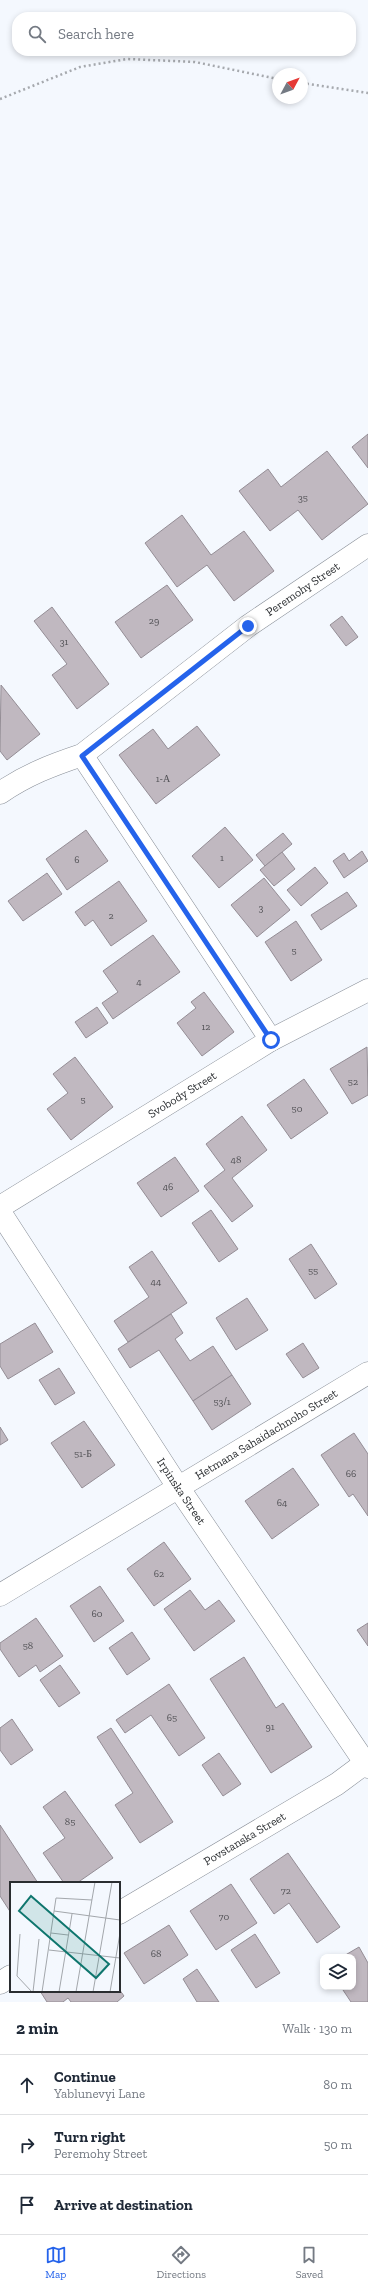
<!DOCTYPE html>
<html lang="en">
<head>
<meta charset="utf-8">
<style>
  body { margin:0; font-family:"Zilla Slab",serif; background:#f2f2f3; color:#1f2937 }
  .controls { position:absolute; right:12px; bottom:12px; display:grid; overflow:hidden; border-radius:8px; box-shadow:0 2px 6px #0003 }
  .controls button { width:36px; height:36px; display:grid; place-items:center; padding:0; border:0; border-bottom:1px solid #e0e1e3; background:#fff; color:#1f2937; font:20px sans-serif }
  .compass { position:absolute; left:272px; top:68px; width:36px; height:36px; border-radius:50%; background:#fff; box-shadow:0 2px 6px #0003; rotate:49deg }
  .stop { position:absolute; width:12px; height:12px; margin:-9px; border:3px solid #2563eb; border-radius:50%; background:#fff }
  .stop.end { background:#2563eb; border-color:#fff; box-shadow:0 1px 4px #0008 }
  .list { margin:0; padding:0; list-style:none }
  h2 { display:flex; justify-content:space-between; align-items:center; height:52px; margin:0; padding:0 16px; font-size:17px }
  h2 small { font-size:13px; font-weight:400; color:#747a83 }
  .list li { display:grid; grid-template-columns:26px 1fr auto; gap:12px; align-items:center; box-sizing:border-box; height:60px; padding:0 16px; border-top:1px solid #e0e1e3 }
  .list b { display:block; font-size:15px; white-space:nowrap }
  .list p { margin:0; font-size:13px; white-space:nowrap; color:#747a83 }
  .list em { font-size:13px; font-style:normal; color:#747a83 }
  .icon { flex:none; width:22px; height:22px; fill:none; stroke:currentColor; stroke-width:2; stroke-linecap:round; stroke-linejoin:round }
  .map { position:relative; flex:none; width:368px; height:2002px; overflow:hidden }
  .search { position:absolute; background:#fff; box-shadow:0 2px 6px #0003; left:12px; right:12px; top:12px; height:44px; display:flex; align-items:center; gap:10px; box-sizing:border-box; padding:0 14px; border-radius:16px; color:#747a83; font-size:15px }
  .sheet { height:232px; background:#fff }
  nav { display:flex; justify-content:space-around; align-items:center; box-sizing:border-box; height:56px; border-top:1px solid #e0e1e3; background:#fff; font-size:11px; color:#747a83 }
  nav a { display:grid; justify-items:center; gap:2px }
  nav .on { color:#2563eb }
  .map>svg:first-child { display:block }
  .building { fill:#c0b8c0; stroke:#948d95 }
  .lines { fill:none; stroke-linecap:round; stroke-linejoin:round }
  .minor-casing { stroke:#898f98; stroke-width:23 }
  .path { stroke:#a6a9ae; stroke-width:2.5; stroke-dasharray:2 3; stroke-linecap:butt }
  .minor { stroke:#fff; stroke-width:22 }
  .route { stroke:#2563eb; stroke-width:5 }
  .labels { text-anchor:middle; dominant-baseline:central; stroke-width:4; stroke-linejoin:round; paint-order:stroke }
  .number-label { font-size:10px; fill:#505054 }
  .street-label { font-size:12px; fill:#2a2d30; stroke:#fff }
  .inset-road { fill:none; stroke:#a3a7ac; stroke-width:1 }
  .view { fill:#0f766e; fill-opacity:0.15; stroke:#0f766e; stroke-width:2 }
  .inset-edge { fill:none; stroke:#2a2d30; stroke-width:2 }
</style>
</head>
<body>
<div class="map">
<svg width="368" height="2002" viewBox="0 0 368 2002">
  <rect width="100%" height="100%" fill="#f4f8fe"/>
  <g class="building">
    <path d="M368,434V468L352,447Z"/>
    <path d="M327,451L368,504L322,540L298,510L270,531L239,491L268,469L281,487Z"/>
    <path d="M182,515L211,555L244,531L274,571L234,601L207,565L177,587L145,543Z"/>
    <path d="M167,585L193,620L141,658L115,622Z"/>
    <path d="M52,607L109,684L77,709L52,675L67,664L34,621Z"/>
    <path d="M342,616L358,637L346,646L330,625Z"/>
    <path d="M1,685L40,734L7,760L0,751Z"/>
    <path d="M197,726L220,755L156,804L119,755L153,729L168,749Z"/>
    <path d="M225,827L253,860L219,888L192,856Z"/>
    <path d="M86,830L108,861L67,890L46,859Z"/>
    <path d="M283,833L292,844L265,866L256,855Z"/>
    <path d="M362,851L368,861L344,878L333,861L344,853L349,861Z"/>
    <path d="M282,852L295,869L274,886L260,870Z"/>
    <path d="M315,867L328,883L301,906L287,890Z"/>
    <path d="M47,873L62,894L23,921L8,901Z"/>
    <path d="M264,878L290,910L257,937L231,905Z"/>
    <path d="M119,881L147,921L111,946L93,920L85,926L75,912Z"/>
    <path d="M347,892L357,906L321,930L311,915Z"/>
    <path d="M296,921L322,960L291,981L265,942Z"/>
    <path d="M153,935L180,972L113,1019L102,1003L118,992L103,971Z"/>
    <path d="M204,992L234,1032L202,1056L177,1023L196,1008L191,1002Z"/>
    <path d="M97,1007L108,1023L86,1038L75,1022Z"/>
    <path d="M367,1047L368,1095L352,1104L330,1069Z"/>
    <path d="M75,1057L113,1107L71,1140L47,1109L68,1093L53,1074Z"/>
    <path d="M304,1079L328,1113L291,1139L267,1105Z"/>
    <path d="M242,1116L267,1150L232,1178L253,1206L232,1222L204,1186L225,1170L206,1144Z"/>
    <path d="M175,1157L199,1191L161,1217L137,1183Z"/>
    <path d="M211,1210L238,1249L219,1262L192,1223Z"/>
    <path d="M311,1244L337,1284L315,1299L289,1259Z"/>
    <path d="M152,1251L187,1303L128,1342L114,1321L149,1297L129,1267Z"/>
    <path d="M247,1298L268,1330L236,1350L216,1318Z"/>
    <path d="M171,1314L183,1333L175,1339L190,1361L213,1346L232,1375L193,1401L159,1350L130,1368L118,1349Z"/>
    <path d="M35,1323L53,1352L8,1379L0,1366V1344Z"/>
    <path d="M303,1343L319,1368L303,1378L286,1354Z"/>
    <path d="M59,1368L75,1393L55,1405L39,1380Z"/>
    <path d="M232,1375L251,1404L212,1430L193,1401Z"/>
    <path d="M84,1421L115,1465L82,1488L51,1443Z"/>
    <path d="M0,1427L8,1440L0,1445Z"/>
    <path d="M354,1433L368,1454V1516L353,1494L349,1497L321,1455Z"/>
    <path d="M293,1468L319,1505L272,1539L245,1501Z"/>
    <path d="M164,1542L191,1579L154,1606L127,1569Z"/>
    <path d="M100,1586L124,1621L94,1642L70,1606Z"/>
    <path d="M190,1590L205,1610L219,1600L235,1621L194,1651L164,1609Z"/>
    <path d="M36,1618L63,1656L40,1672L36,1665L19,1677L0,1649V1643Z"/>
    <path d="M368,1623V1646L357,1630Z"/>
    <path d="M132,1632L150,1659L127,1675L109,1648Z"/>
    <path d="M244,1657L276,1708L283,1703L312,1747L271,1773L210,1679Z"/>
    <path d="M60,1665L80,1693L59,1707L40,1680Z"/>
    <path d="M169,1684L205,1738L179,1756L151,1715L125,1733L116,1720Z"/>
    <path d="M12,1719L33,1750L11,1765L0,1750V1728Z"/>
    <path d="M111,1728L173,1822L140,1843L115,1805L133,1793L97,1737Z"/>
    <path d="M219,1753L241,1784L223,1796L202,1765Z"/>
    <path d="M65,1791L113,1858L77,1883H64L43,1853L65,1838L43,1807Z"/>
    <path d="M0,1825L38,1883H11V1913L0,1896Z"/>
    <path d="M288,1853L340,1927L317,1943L289,1903L274,1914L250,1879Z"/>
    <path d="M231,1884L257,1923L216,1950L190,1911Z"/>
    <path d="M169,1925L188,1955L144,1984L124,1953Z"/>
    <path d="M255,1934L280,1973L256,1988L231,1950Z"/>
    <path d="M359,1947L368,1963V2002H351L343,1990L353,1987V1957H342Z"/>
    <path d="M197,1969L219,2002H197L183,1979Z"/>
    <path d="M119,1989L124,1996L117,2002H71L68,1998L63,2002H47L40,1991H119Z"/>
  </g>
  <g class="lines">
    <g class="minor-casing">
      <g id="minor">
        <path d="M82,755L271,1040"/>
        <path id="s1" d="M0,793C26,775 52,765 82,755L248,626L368,545"/>
        <path id="s2" d="M0,1207L271,1040L368,990"/>
        <path id="s3" d="M0,1212L178,1487L368,1767"/>
        <path id="s4" d="M0,1595L368,1373"/>
        <path id="s5" d="M119,1913L337,1784L368,1761"/>
        <path d="M0,1983L11,1976"/>
      </g>
    </g>
    <g class="path">
      <path d="M302,83L368,93"/>
      <path d="M0,99L80,67L127,59L195,62L278,79"/>
    </g>
    <use href="#minor" class="minor"/>
  </g>
  <g class="lines">
    <path class="route" d="M248,626L82,756L271,1040"/>
  </g>
  <g class="labels">
    <g class="number-label">
      <text x="303" y="498">35</text>
      <text x="154" y="621">29</text>
      <text x="64" y="642">31</text>
      <text x="163" y="779">1-А</text>
      <text x="222" y="858">1</text>
      <text x="77" y="860">6</text>
      <text x="261" y="908">3</text>
      <text x="111" y="916">2</text>
      <text x="294" y="951">5</text>
      <text x="139" y="982">4</text>
      <text x="206" y="1027">12</text>
      <text x="353" y="1082">52</text>
      <text x="83" y="1100">5</text>
      <text x="297" y="1109">50</text>
      <text x="236" y="1160">48</text>
      <text x="168" y="1187">46</text>
      <text x="313" y="1271">55</text>
      <text x="156" y="1282">44</text>
      <text x="222" y="1402">53/1</text>
      <text x="83" y="1454">51-Б</text>
      <text x="351" y="1474">66</text>
      <text x="282" y="1503">64</text>
      <text x="159" y="1574">62</text>
      <text x="97" y="1614">60</text>
      <text x="28" y="1646">58</text>
      <text x="172" y="1718">65</text>
      <text x="270" y="1727">91</text>
      <text x="70" y="1822">85</text>
      <text x="286" y="1891">72</text>
      <text x="224" y="1917">70</text>
      <text x="156" y="1954">68</text>
    </g>
    <g class="street-label">
      <text stroke="none"><textPath href="#s1" startOffset="367">Peremohy Street</textPath></text>
      <text stroke="none"><textPath href="#s2" startOffset="214">Svobody Street</textPath></text>
      <text stroke="none"><textPath href="#s4" startOffset="311">Hetmana Sahaidachnoho Street</textPath></text>
      <text stroke="none"><textPath href="#s3" startOffset="333">Irpinska Street</textPath></text>
      <text stroke="none"><textPath href="#s5" startOffset="146">Povstanska Street</textPath></text>
    </g>
  </g>
  <g transform="translate(10 1882)">
    <rect width="110" height="110" fill="#f4f8fe"/>
    <path class="inset-road" d="M44,29L110,38M41,51L58,53M10,52L7,94L22,110M39,68L110,76M23,110L29,57M32,110L46,16L82,18M49,110L62,32M66,110L85,0M83,110L102,0M100,110L110,51"/>
    <path class="view" d="M21,14L99,82L86,96L9,29Z"/>
    <rect width="110" height="110" class="inset-edge"/>
  </g>
</svg>
<div class="controls">
<button><svg class="icon" aria-label="layers" viewBox="0 0 24 24"><path d="M12 4l9 5-9 5-9-5zM3 14l9 5 9-5"/></svg></button>
</div>
<svg class="compass" viewBox="-18 -18 36 36"><path d="M0-13l5 13h-10z" fill="#e53935"/><path d="M0 13l5-13h-10z" fill="#747a83"/></svg>
<div class="stop" style="left:271px;top:1040px"></div>
<div class="stop end" style="left:248px;top:626px"></div>
<div class="search"><svg class="icon" aria-label="search" viewBox="0 0 24 24"><circle cx="10" cy="10" r="6"/><path d="M15 15l6 6"/></svg>Search here</div>
</div>
<section class="sheet">
<h2>2 min<small>Walk · 130 m</small></h2>
<ul class="list">
<li><svg class="icon" aria-label="ahead" viewBox="0 0 24 24"><path d="M12 20V5M6 11l6-6 6 6"/></svg><div><b>Continue</b><p>Yablunevyi Lane</p></div><em>80 m</em></li>
<li><svg class="icon" aria-label="right" viewBox="0 0 24 24"><path d="M7 20v-9h11M14 6l5 5-5 5"/></svg><div><b>Turn right</b><p>Peremohy Street</p></div><em>50 m</em></li>
<li><svg class="icon" aria-label="arrive" viewBox="0 0 24 24"><path d="M6 21V4h12l-3 4 3 4H6"/></svg><div><b>Arrive at destination</b></div></li>
</ul>
</section>
<nav>
<a class="on"><svg class="icon" aria-label="map" viewBox="0 0 24 24"><path d="M3 6l6-2 6 2 6-2v14l-6 2-6-2-6 2zM9 4v14M15 6v14"/></svg>Map</a>
<a><svg class="icon" aria-label="directions" viewBox="0 0 24 24"><path d="M12 3l9 9-9 9-9-9zM9 14v-3h6M13 9l2 2-2 2"/></svg>Directions</a>
<a><svg class="icon" aria-label="saved" viewBox="0 0 24 24"><path d="M7 4h10v16l-5-4-5 4z"/></svg>Saved</a>
</nav>
</body>
</html>
